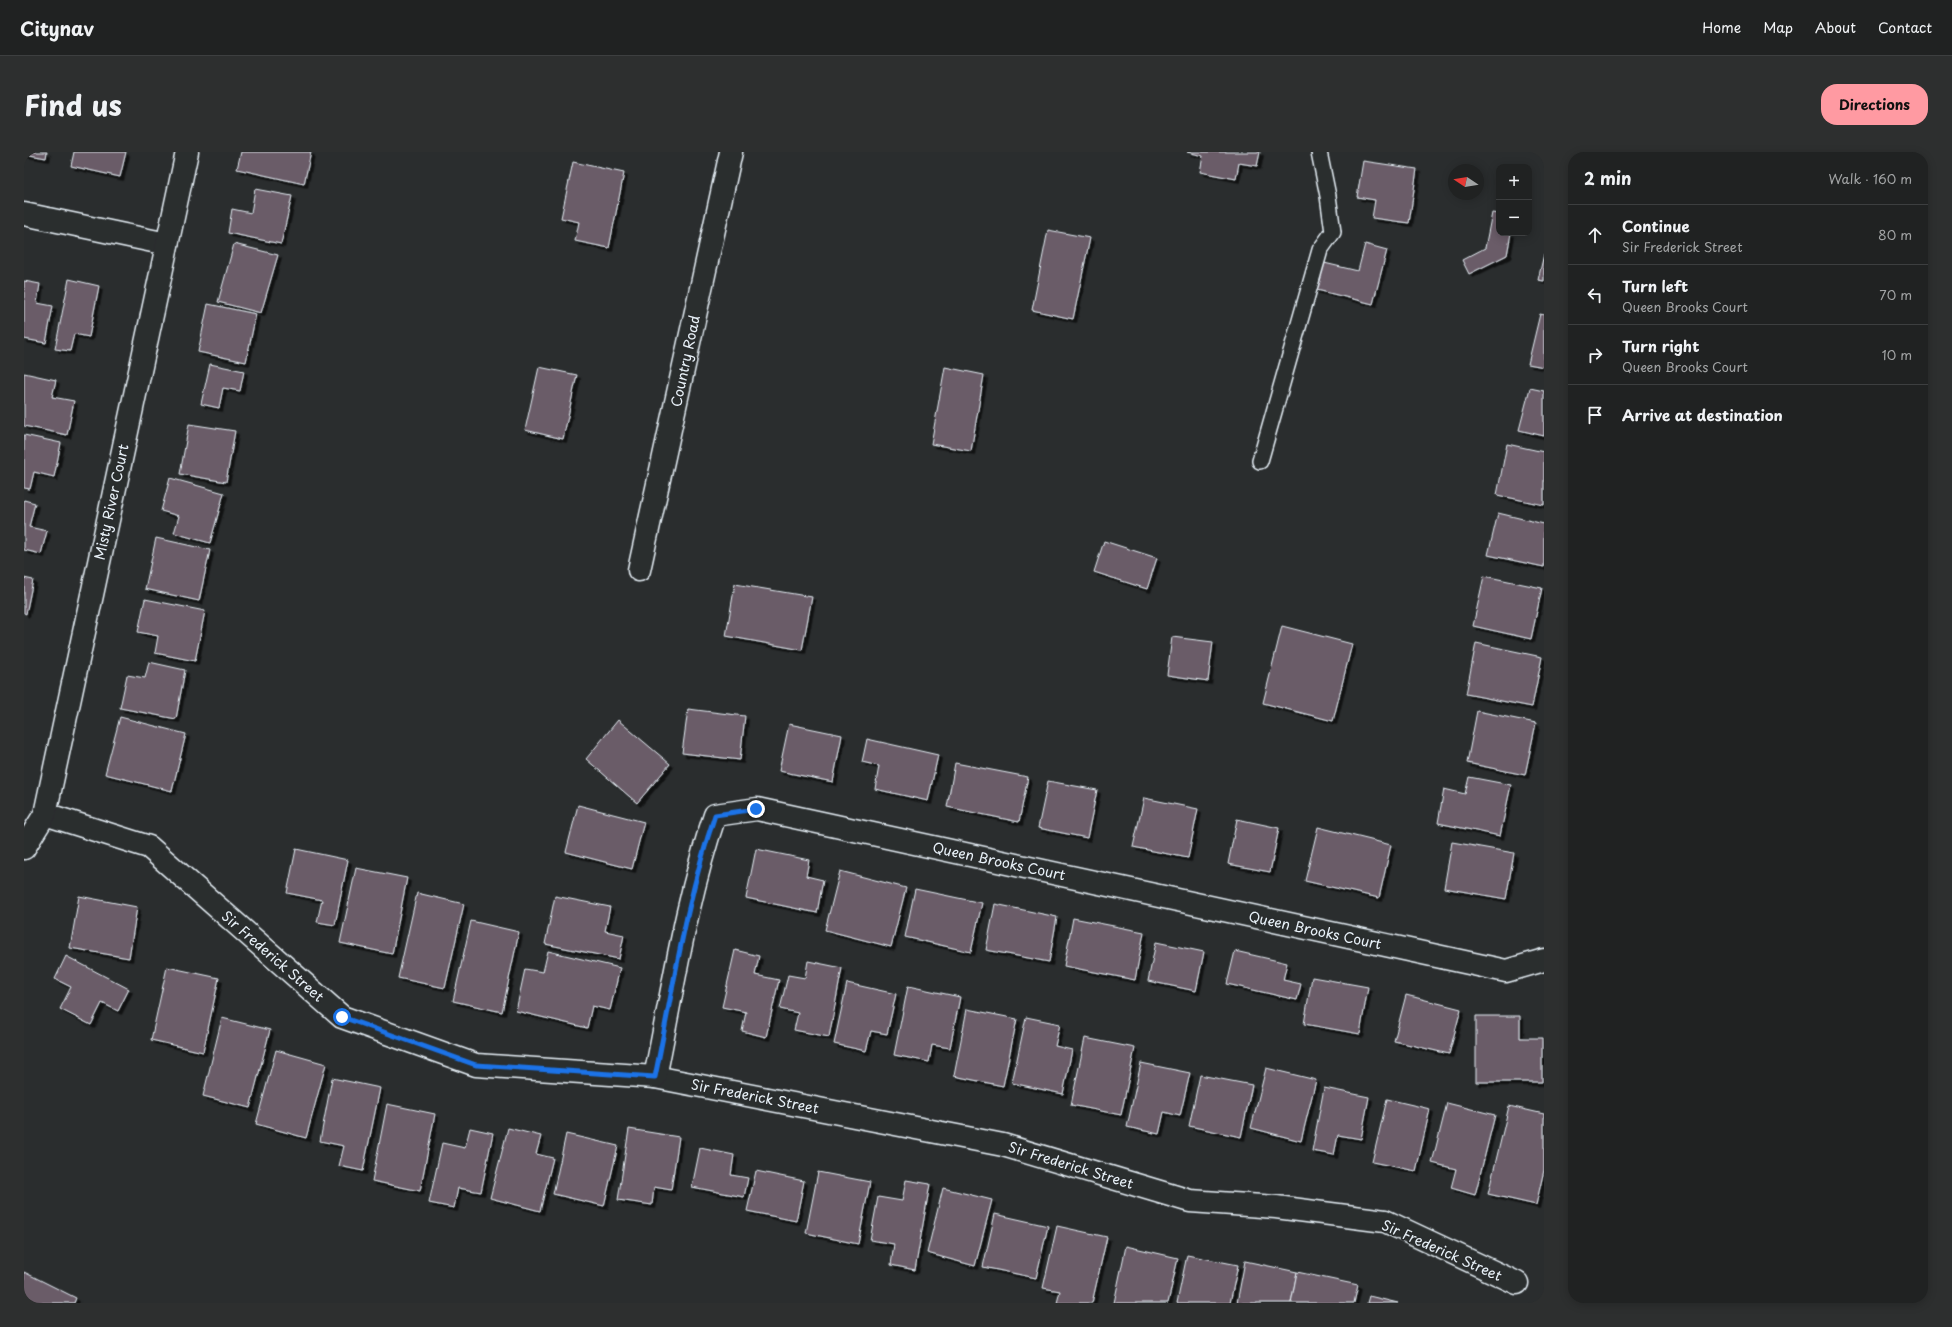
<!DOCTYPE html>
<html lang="en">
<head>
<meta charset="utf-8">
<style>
  body { margin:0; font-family:"Playpen Sans",sans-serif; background:#2d2f2f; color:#f1f3f6 }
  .controls { position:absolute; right:12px; top:12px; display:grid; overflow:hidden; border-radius:8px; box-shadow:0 2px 10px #0003 }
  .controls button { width:36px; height:36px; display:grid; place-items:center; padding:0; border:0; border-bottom:1px solid #3d3f40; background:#202222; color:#f1f3f6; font:20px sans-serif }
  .compass { position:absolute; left:1424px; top:12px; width:36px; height:36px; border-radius:50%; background:#202222; box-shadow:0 2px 10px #0003; rotate:282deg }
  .stop { position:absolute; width:12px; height:12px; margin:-9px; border:3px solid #1a73e8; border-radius:50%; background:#fff }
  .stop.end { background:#1a73e8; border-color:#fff; box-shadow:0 1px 4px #0008 }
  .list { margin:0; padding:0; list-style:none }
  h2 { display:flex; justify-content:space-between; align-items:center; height:52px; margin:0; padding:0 16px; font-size:17px }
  h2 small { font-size:13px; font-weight:400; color:#a2a4a5 }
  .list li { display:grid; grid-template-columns:26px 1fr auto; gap:12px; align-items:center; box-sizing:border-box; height:60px; padding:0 16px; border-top:1px solid #3d3f40 }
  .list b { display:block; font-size:15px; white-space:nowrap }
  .list p { margin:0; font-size:13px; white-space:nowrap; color:#a2a4a5 }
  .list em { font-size:13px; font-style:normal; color:#a2a4a5 }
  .icon { flex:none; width:22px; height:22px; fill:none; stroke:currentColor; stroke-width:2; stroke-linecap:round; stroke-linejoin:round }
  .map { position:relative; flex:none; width:1520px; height:1151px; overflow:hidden; border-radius:16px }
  header { display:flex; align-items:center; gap:24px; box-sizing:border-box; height:56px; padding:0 20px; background:#202222; border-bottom:1px solid #3d3f40 }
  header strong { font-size:19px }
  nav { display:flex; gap:22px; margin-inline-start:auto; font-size:14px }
  .intro { display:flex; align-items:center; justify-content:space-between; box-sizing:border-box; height:96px; padding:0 24px }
  h1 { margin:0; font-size:28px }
  .button { padding:10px 18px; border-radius:16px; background:#ff9aa2; color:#111; font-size:14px; font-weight:700 }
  main { display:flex; gap:24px; padding:0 24px }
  aside { flex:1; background:#202222; border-radius:16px; box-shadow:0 2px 10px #0003 }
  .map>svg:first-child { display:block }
  .building { fill:#6b5c68; stroke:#e8f1f8; filter:url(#shadow) }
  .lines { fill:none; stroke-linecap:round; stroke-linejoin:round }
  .service-casing { stroke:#e8f1f8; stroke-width:18 }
  .minor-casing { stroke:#e8f1f8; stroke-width:25 }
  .service { stroke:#2a2d2e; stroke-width:15 }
  .minor { stroke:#2a2d2e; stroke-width:22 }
  .route { stroke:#1a73e8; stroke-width:5 }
  .labels { text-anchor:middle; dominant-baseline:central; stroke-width:3.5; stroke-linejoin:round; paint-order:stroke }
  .street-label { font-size:14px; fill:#e8f1f8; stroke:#2a2d2e }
</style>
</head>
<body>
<header>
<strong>Citynav</strong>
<nav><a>Home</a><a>Map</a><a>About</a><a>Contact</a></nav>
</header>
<div class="intro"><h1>Find us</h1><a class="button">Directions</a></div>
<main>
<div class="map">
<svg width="1520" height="1151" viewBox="0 0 1520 1151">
  <defs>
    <filter id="shadow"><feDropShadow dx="3.5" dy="3.5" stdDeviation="0" flood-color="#0009"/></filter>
  </defs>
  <rect width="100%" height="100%" fill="#2a2d2e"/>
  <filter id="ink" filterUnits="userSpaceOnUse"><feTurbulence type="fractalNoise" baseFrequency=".025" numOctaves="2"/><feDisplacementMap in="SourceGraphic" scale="8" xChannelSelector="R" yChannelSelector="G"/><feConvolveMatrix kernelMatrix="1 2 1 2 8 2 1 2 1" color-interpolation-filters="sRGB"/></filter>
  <g filter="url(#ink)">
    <g class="building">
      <path d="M0,0H23L22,6L0,2Z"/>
      <path d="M50,0H102L96,25L47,14Z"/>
      <path d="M217,0H287L280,32L213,17Z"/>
      <path d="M1163,0H1236L1233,14L1215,11L1212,27L1176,20L1179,4Z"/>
      <path d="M1339,9L1393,17L1385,71L1348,66L1351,48L1333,45Z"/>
      <path d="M549,10L600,21L585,96L551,89L555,70L537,66Z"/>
      <path d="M231,37L268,44L257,92L204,81L208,57L227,61Z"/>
      <path d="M1468,61L1475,62V81H1487L1483,103L1445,122L1438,108L1461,96Z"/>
      <path d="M1024,78L1066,86L1049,167L1008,158Z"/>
      <path d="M210,92L254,103L237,161L194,150Z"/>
      <path d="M1341,92L1363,98L1349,152L1289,137L1296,110L1334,119Z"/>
      <path d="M1520,102V129L1514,128Z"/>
      <path d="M45,127L75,134L65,185L50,182L46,199L31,197Z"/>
      <path d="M0,129L16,132L13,151L29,154L22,191L0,187Z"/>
      <path d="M184,152L232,162L222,210L174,200Z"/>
      <path d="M1516,162L1520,163V215L1504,212Z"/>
      <path d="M186,212L220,219L216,239L199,236L195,256L177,252Z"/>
      <path d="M515,215L553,223L539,287L501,278Z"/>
      <path d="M921,215L960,223L947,299L907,292Z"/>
      <path d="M0,221L32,228L28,245L50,249L43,283L0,274Z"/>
      <path d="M1506,236L1520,239V284L1495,278Z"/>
      <path d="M165,272L211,279L202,330L156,322Z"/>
      <path d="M0,283L37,291L30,325L10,320L6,337L0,336Z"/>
      <path d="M1483,292L1520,300V353L1473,343Z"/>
      <path d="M146,326L200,341L186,391L150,381L155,364L137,359Z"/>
      <path d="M0,348L11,351L5,375L23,379L17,402L0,398Z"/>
      <path d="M1474,361L1520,372V415L1464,403Z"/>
      <path d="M132,386L186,398L175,449L121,437Z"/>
      <path d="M1080,389L1133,406L1123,437L1070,420Z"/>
      <path d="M1460,424L1518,436L1507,487L1449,474Z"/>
      <path d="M0,426L9,428L2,462L0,461Z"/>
      <path d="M711,432L788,445L778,498L702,484Z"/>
      <path d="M121,447L181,459L171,509L131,501L134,484L114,480Z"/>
      <path d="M1258,474L1328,492L1309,569L1239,551Z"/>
      <path d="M1148,485L1189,490L1184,529L1143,523Z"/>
      <path d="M1452,491L1518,505L1508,555L1442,542Z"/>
      <path d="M125,510L161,518L152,567L96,556L103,523L121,526Z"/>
      <path d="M664,557L721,564L716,608L658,601Z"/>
      <path d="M1453,559L1512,571L1501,623L1443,611Z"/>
      <path d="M96,565L162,582L148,639L81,622Z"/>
      <path d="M594,568L646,612L613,651L562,607Z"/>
      <path d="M765,572L818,583L809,630L755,619Z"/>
      <path d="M843,587L914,603L904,649L851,637L855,614L838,610Z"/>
      <path d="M931,611L1004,625L995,670L923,655Z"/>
      <path d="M1445,625L1487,633L1476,684L1414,671L1420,637L1441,642Z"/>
      <path d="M1024,629L1073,638L1063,686L1014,676Z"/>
      <path d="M1120,646L1174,657L1164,706L1109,695Z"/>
      <path d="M554,653L620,670L608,717L542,700Z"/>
      <path d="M1213,667L1255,676L1246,720L1204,712Z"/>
      <path d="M1294,675L1367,693L1355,746L1281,729Z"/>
      <path d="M1428,690L1490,701L1482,747L1420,736Z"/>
      <path d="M272,697L324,708L311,773L293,770L298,748L263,741Z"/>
      <path d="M732,697L785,708L782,724L799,728L793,761L722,746Z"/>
      <path d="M332,716L383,726L368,802L316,791Z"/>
      <path d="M816,719L882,736L867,795L801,778Z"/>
      <path d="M891,737L958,751L947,800L881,785Z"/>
      <path d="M393,741L440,752L421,836L374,826Z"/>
      <path d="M55,744L113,755L105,806L46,796Z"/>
      <path d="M531,744L586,755L581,779L600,783L595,807L521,792Z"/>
      <path d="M971,752L1033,765L1025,810L962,798Z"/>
      <path d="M1049,766L1120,780L1111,828L1040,814Z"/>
      <path d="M447,769L495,780L478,860L429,849Z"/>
      <path d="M1132,790L1180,800L1172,839L1124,829Z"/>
      <path d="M711,798L735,804L731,823L755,828L742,885L718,879L722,860L698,855Z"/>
      <path d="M524,799L596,816L586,858L568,854L563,876L492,859L501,817L519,820Z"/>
      <path d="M1211,799L1263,811L1259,828L1277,832L1273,848L1203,832Z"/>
      <path d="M42,804L105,837L94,859L78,851L67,873L36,857L47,835L31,827Z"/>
      <path d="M784,809L818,816L805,885L770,878L774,861L756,857L764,823L781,826Z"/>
      <path d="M143,815L195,826L179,900L127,888Z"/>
      <path d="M1288,825L1344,835L1336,882L1280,872Z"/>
      <path d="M823,831L872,842L863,882L847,879L842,899L810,892Z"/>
      <path d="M884,834L936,845L926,896L908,893L905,910L870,903Z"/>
      <path d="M1382,843L1437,857L1425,902L1370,889Z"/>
      <path d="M943,857L993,867L979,934L930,924Z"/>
      <path d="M1452,864H1496V886H1518V930H1452Z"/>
      <path d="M1002,865L1036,872L1031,894L1048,898L1039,942L988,931Z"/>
      <path d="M198,866L246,878L226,956L179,944Z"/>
      <path d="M1061,886L1111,896L1097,963L1047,953Z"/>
      <path d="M252,898L302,912L282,986L232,972Z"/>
      <path d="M1117,911L1166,921L1156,964L1140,960L1135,982L1103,975Z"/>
      <path d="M1242,916L1292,928L1277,989L1227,976Z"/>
      <path d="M1176,923L1228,933L1217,985L1165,974Z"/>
      <path d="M308,926L356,936L339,1019L315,1014L320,994L296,989Z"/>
      <path d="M1300,936L1345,945L1337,987L1314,983L1310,1003L1288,999Z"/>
      <path d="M1363,947L1406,957L1392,1019L1348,1010Z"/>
      <path d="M1423,951L1471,963L1451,1043L1427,1036L1432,1017L1408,1011Z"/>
      <path d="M363,952L411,962L396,1039L348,1029Z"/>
      <path d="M1485,954L1520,962V1018L1512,1053L1464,1042Z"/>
      <path d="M446,976L469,981L457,1040L434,1036L430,1056L405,1051L418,991L441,996Z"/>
      <path d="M484,976L517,984L512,1002L529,1006L516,1059L466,1046Z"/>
      <path d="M605,977L655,985L647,1038L630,1035L628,1053L594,1048Z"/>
      <path d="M542,982L594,994L580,1054L529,1042Z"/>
      <path d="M676,996L710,1003L707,1023L724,1026L720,1045L668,1035Z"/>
      <path d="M732,1019L780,1029L772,1069L723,1059Z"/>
      <path d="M794,1020L846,1030L834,1092L782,1081Z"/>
      <path d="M882,1028L906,1032L891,1118L867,1113L870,1092L846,1088L854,1045L878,1049Z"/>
      <path d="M919,1036L968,1048L951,1114L903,1101Z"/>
      <path d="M971,1062L1024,1074L1012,1126L959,1115Z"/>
      <path d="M1033,1074L1083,1085L1068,1151H1033L1036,1139L1019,1136Z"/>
      <path d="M1102,1094L1154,1106L1144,1151H1090Z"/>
      <path d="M1163,1103L1214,1113L1206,1151H1153Z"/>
      <path d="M1221,1109L1273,1120L1267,1151H1213Z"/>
      <path d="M0,1120L52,1146L50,1151H0Z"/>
      <path d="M1273,1120L1334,1133L1330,1151H1267Z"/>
      <path d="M1345,1144L1374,1151H1343Z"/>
    </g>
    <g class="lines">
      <g class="service-casing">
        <path id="service" d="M1236,309L1296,98L1309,80L1304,44L1295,0"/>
      </g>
      <g class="minor-casing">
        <g id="minor">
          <path d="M0,62L143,92"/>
          <path d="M615,418L707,0"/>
          <path d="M21,662L125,695L318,865L452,913L631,925L979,993L1166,1049L1252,1055L1361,1069L1493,1131"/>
          <path d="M0,696L21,662L163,0"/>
          <path d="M631,925C649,837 662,748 691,663L733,657L1482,819L1520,808"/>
        </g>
      </g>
      <use href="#service" class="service"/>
      <use href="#minor" class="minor"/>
    </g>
  </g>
  <g class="lines" filter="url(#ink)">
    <path class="route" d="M318,865L452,913L631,925C649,837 662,748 691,663L732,657"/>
  </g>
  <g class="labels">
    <g class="street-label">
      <text transform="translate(661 209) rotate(-78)">Country Road</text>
      <text transform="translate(87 350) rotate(-78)">Misty River Court</text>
      <text transform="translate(975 709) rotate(12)">Queen Brooks Court</text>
      <text transform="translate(1291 778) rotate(12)">Queen Brooks Court</text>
      <text transform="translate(249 804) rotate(41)">Sir Frederick Street</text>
      <text transform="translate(731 944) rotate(11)">Sir Frederick Street</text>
      <text transform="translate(1047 1013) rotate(17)">Sir Frederick Street</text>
      <text transform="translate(1418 1098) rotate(24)">Sir Frederick Street</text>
    </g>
  </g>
</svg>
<div class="controls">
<button>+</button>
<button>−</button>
</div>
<svg class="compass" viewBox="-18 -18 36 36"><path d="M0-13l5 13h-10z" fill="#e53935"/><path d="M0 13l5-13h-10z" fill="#a2a4a5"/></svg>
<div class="stop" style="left:318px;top:865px"></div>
<div class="stop end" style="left:732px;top:657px"></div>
</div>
<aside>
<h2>2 min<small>Walk · 160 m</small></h2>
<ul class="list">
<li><svg class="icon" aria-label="ahead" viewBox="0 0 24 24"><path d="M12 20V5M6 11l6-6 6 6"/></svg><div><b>Continue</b><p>Sir Frederick Street</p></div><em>80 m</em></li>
<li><svg class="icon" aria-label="left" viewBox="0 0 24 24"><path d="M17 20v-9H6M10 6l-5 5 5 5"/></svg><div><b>Turn left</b><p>Queen Brooks Court</p></div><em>70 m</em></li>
<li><svg class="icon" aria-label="right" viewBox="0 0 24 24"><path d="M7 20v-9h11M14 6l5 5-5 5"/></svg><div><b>Turn right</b><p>Queen Brooks Court</p></div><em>10 m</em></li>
<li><svg class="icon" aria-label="arrive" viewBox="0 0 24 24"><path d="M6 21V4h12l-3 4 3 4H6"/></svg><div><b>Arrive at destination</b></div></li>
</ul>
</aside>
</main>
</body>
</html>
